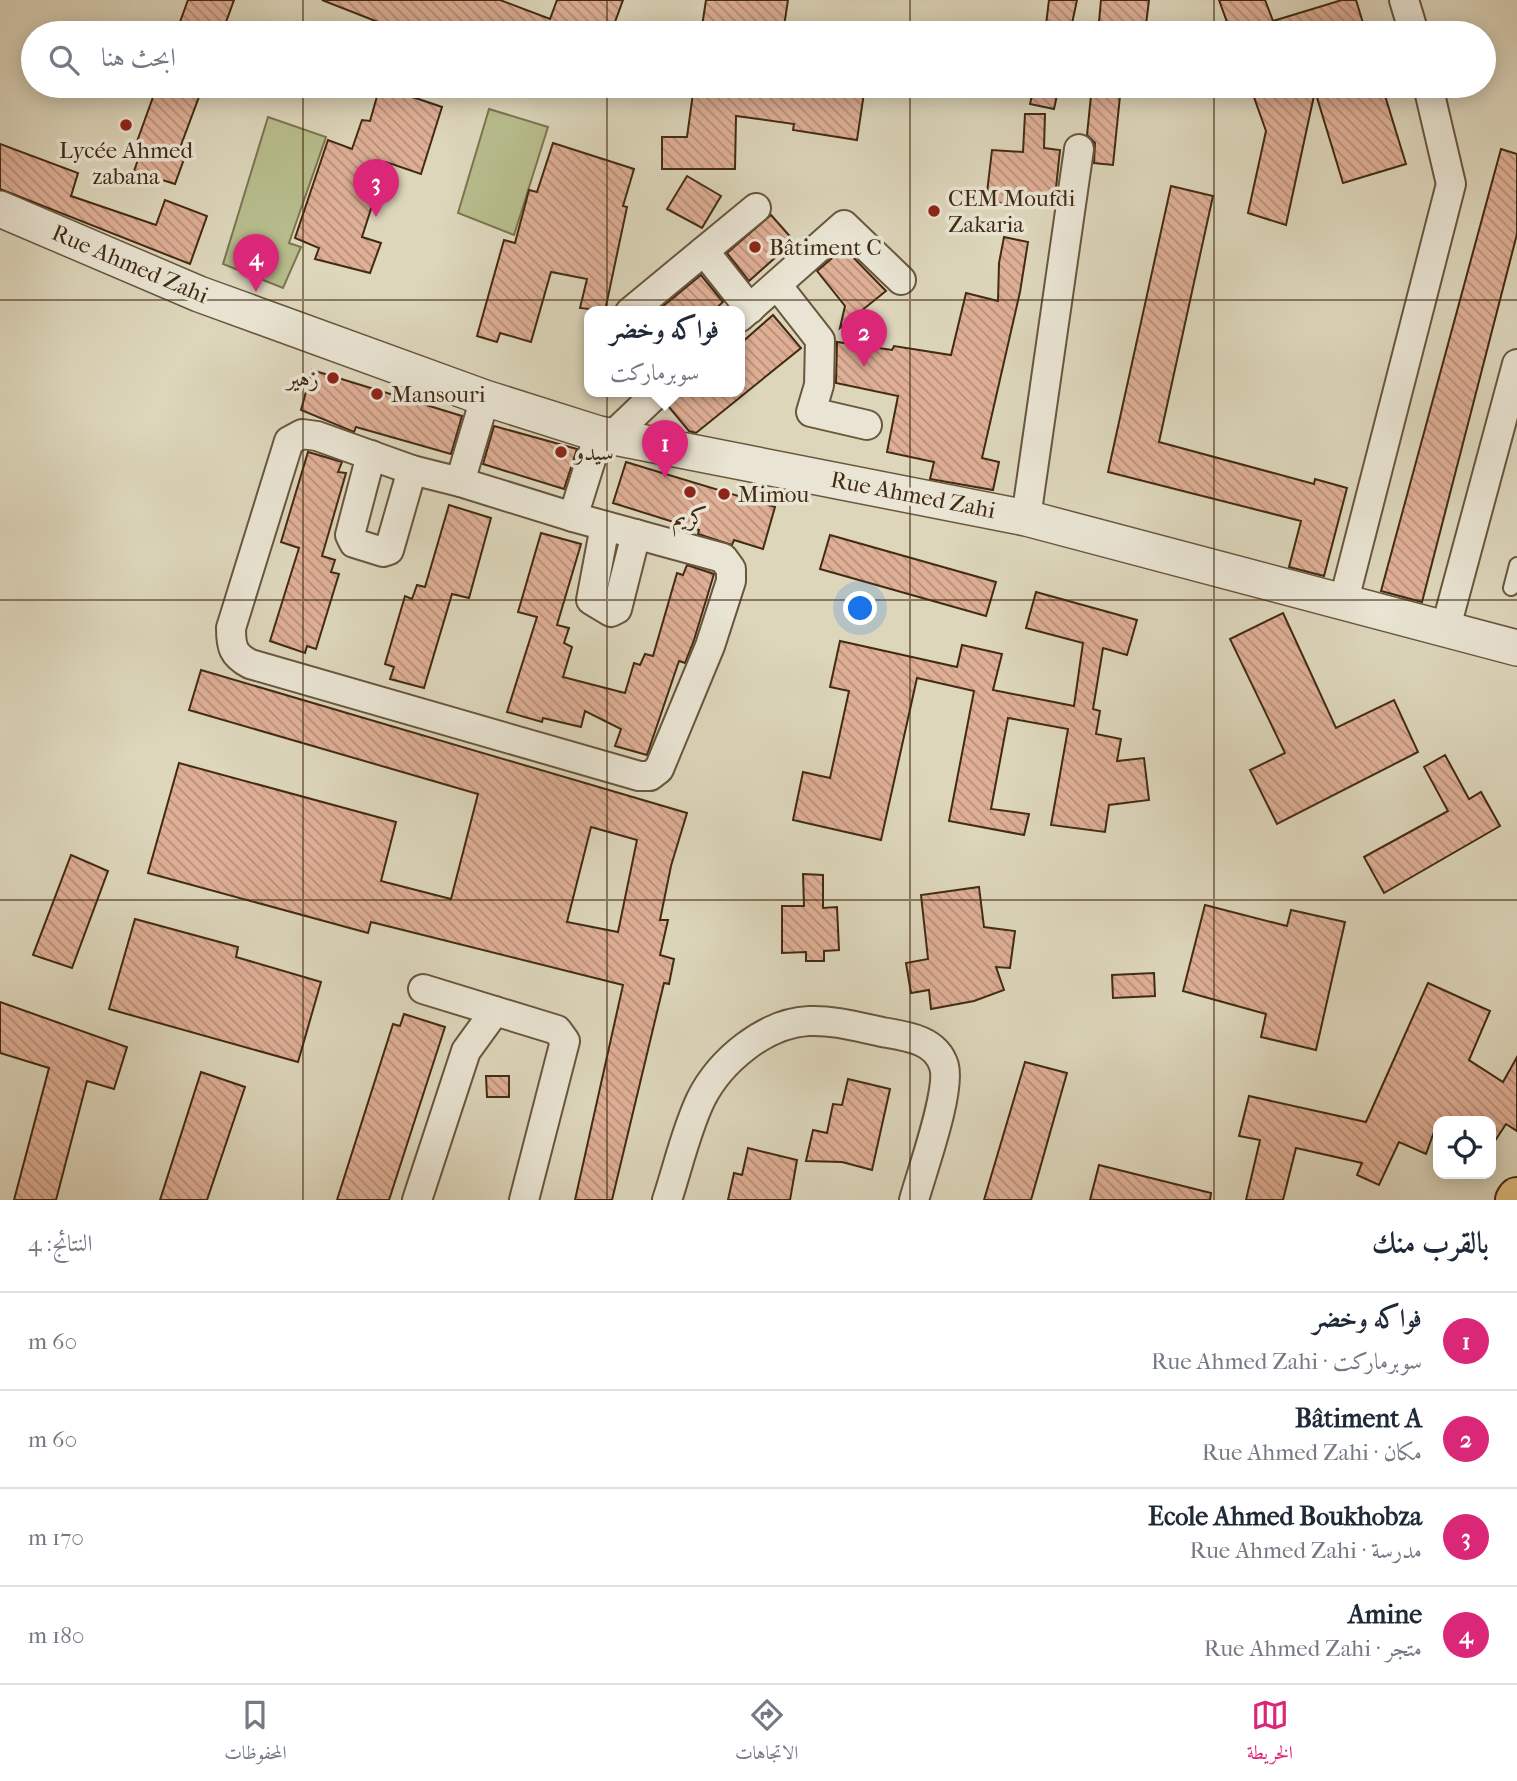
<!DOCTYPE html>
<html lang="ar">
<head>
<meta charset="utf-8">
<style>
  body { margin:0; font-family:"IM FELL French Canon",Amiri,serif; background:#f6f6f7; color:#1f2937; direction:rtl }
  .controls { position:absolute; right:21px; bottom:21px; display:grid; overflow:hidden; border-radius:14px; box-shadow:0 4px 18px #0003 }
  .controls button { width:63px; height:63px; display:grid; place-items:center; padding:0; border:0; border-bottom:2px solid #e0e1e3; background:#fff; color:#1f2937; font:35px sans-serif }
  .you { position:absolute; left:861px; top:609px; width:24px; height:24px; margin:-18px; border:5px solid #fff; border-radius:50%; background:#1a73e8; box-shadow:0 0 0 10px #1a73e833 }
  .badge { display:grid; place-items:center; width:46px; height:46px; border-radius:50%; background:#db2777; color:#fff; font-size:23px; font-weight:700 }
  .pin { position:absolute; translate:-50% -58px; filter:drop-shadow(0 2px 4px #0008) }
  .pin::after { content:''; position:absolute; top:37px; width:24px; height:21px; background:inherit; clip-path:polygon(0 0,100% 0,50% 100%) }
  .popup { position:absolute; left:584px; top:306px; width:161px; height:91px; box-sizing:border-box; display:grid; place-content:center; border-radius:14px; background:#fff; filter:drop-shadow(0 2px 5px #0005); font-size:23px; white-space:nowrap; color:#747a83 }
  .popup b { font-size:26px; color:#1f2937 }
  .popup::after { content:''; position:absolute; left:50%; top:100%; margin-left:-14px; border:14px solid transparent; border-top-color:#fff }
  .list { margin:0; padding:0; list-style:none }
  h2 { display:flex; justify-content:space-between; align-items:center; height:91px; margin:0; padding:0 28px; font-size:30px }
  h2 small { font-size:23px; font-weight:400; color:#747a83 }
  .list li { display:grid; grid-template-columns:46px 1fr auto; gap:21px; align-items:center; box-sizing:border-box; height:98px; padding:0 28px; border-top:2px solid #e0e1e3 }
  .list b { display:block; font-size:26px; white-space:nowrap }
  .list p { margin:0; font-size:23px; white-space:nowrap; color:#747a83 }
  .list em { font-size:23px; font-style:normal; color:#747a83 }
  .icon { flex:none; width:38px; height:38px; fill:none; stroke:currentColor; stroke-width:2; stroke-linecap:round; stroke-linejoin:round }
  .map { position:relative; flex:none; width:1517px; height:1200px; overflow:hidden; direction:ltr }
  .search { position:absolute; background:#fff; box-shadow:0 4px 18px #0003; left:21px; right:21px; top:21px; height:77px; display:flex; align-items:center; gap:18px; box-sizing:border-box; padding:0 24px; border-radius:38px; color:#747a83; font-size:26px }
  .sheet { height:483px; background:#fff }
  nav { display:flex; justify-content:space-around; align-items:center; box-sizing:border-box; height:98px; border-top:2px solid #e0e1e3; background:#fff; font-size:19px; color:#747a83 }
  nav a { display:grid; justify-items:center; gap:4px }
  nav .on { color:#db2777 }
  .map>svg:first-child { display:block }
  .green { fill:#b7bc8c; stroke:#7c7450; stroke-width:2 }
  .building { fill:url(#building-back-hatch); stroke:#422b13; stroke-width:2; fill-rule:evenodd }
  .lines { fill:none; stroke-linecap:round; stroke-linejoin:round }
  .service-casing { stroke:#69563d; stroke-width:18 }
  .minor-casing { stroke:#69563d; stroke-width:32 }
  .tertiary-casing { stroke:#69563d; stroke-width:38 }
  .primary-casing { stroke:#422b13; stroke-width:42 }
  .service { stroke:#e9e4d3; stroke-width:14 }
  .minor { stroke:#e9e4d3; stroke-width:28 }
  .tertiary { stroke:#e9e4d3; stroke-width:35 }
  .primary { stroke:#debb7e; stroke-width:38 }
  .grid { fill:none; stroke:#422b13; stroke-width:2; stroke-opacity:0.55 }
  .poi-dot { fill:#8f2418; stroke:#e9e4d3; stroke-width:2.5 }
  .labels { text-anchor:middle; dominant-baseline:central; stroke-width:7; stroke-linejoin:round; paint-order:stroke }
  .poi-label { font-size:23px; fill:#422b13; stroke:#e9e4d3; text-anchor:start }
  .street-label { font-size:23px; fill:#422b13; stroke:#e9e4d3 }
</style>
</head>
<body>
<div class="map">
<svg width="1517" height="1200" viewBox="0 0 1517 1200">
  <defs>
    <pattern id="building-back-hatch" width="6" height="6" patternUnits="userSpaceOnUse" patternTransform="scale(1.75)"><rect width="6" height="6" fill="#dfaf96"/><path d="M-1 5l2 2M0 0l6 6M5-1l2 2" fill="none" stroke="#b68f79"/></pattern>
  </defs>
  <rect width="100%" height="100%" fill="#ddd6bb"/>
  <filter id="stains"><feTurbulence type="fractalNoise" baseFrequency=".00286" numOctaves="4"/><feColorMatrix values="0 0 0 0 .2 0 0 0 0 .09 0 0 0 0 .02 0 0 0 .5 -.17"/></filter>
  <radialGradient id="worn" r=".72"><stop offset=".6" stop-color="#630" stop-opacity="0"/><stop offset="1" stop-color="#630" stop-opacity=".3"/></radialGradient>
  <g class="green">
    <path d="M489,109L548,127L514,235L458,213Z"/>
    <path d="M268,117L326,137L289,243L301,247L283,288L223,264Z"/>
  </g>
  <g class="building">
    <path d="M188,0H234L222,33H176Z"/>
    <path d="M322,0H500L550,19L557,0H623L611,33H406Z"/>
    <path d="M706,0H788L783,33H701Z"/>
    <path d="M1049,0H1077L1070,33H1045Z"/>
    <path d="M1101,0H1149L1145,33H1098Z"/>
    <path d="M1219,0H1265L1273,21L1342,0H1356L1366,33H1231Z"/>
    <path d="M157,86H203L177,156L184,159L175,184L134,171L141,151L135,147Z"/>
    <path d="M380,86L442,107L421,174L386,162L362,237L381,243L370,273L315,259L319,248L295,238L328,140L352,149L362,120L370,121Z"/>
    <path d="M694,86H865L857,140L793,130L794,124L736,116L735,169H662V137H687Z"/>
    <path d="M1034,86H1059L1054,109L1030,104Z"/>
    <path d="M1092,86H1121L1113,165L1094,163L1095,143L1087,135Z"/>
    <path d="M1250,86H1382L1406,164L1343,183L1315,91L1286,225L1248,213L1266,131Z"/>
    <path d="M1025,114H1045L1044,148L1060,150L1054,207L997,203L998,198L987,193L992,150L1023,152Z"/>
    <path d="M553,143L634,169L623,206L627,207L605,311L580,308L587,279L551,272L531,342L500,333L497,342L477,336L504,240L515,243L529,190L537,192Z"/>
    <path d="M0,144L78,173L71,196L156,225L165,200L207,216L190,264L0,189Z"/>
    <path d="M1501,149L1517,154V234L1422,602L1381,591Z"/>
    <path d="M687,176L721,196L702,228L667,209Z"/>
    <path d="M1171,186L1213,196L1159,442L1314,484L1315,479L1347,488L1324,576L1289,567L1301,521L1108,472Z"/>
    <path d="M771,215L794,241L749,281L727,253Z"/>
    <path d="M1004,237L1028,242L1020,292L982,458L999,462L993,490L930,479L934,462L887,452L898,396L836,383L837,342L892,350L894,346L951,355L966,293L998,301L999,263Z"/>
    <path d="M844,248L886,291L840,328L845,306L817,271Z"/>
    <path d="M701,275L723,302L712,312H656Z"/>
    <path d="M773,315L801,348L696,433L689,431L668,406L674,396L678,392H740V344Z"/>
    <path d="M312,370L462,416L451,454L356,427L354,432L301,410Z"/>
    <path d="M494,426L577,449L564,489L483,464Z"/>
    <path d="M308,452L342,462L338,472L346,473L322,556L335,560L331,572L339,574L316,649L307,646L305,653L270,641L299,548L281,542Z"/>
    <path d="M626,462L775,507L763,549L734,540L732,545L698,534L699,530L613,503Z"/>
    <path d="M449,505L491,518L469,598L452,594L424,688L390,679L394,667L385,664L405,596L412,599L417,585L425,587Z"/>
    <path d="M541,533L581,544L557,625L569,628L564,643L572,647L563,677L625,693L634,663L640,665L645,654L653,656L677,573L683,575L687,565L714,574L694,640L685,663L679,661L647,755L615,746L621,729L585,711L581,727L543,718L542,722L507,712L537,617L518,612Z"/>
    <path d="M830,535L996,582L986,616L820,569Z"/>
    <path d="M1036,592L1137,620L1127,655L1103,648L1093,709L1100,711L1096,734L1121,739L1117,761L1144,758L1149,800L1109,805L1105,832L1051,825L1068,729L1008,718L991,809L1029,814L1024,835L949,821L974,691L917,678L881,840L793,820L803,772L830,778L849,691L830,687L840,641L957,667L962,645L1002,654L993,690L1074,706L1083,643L1026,628Z"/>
    <path d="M1283,613L1336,728L1394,700L1418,752L1277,824L1250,770L1285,753L1230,639Z"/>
    <path d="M201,670L687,813L671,866L660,920H668L660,955L674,959L669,984L664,983L612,1200H575L623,985L371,922L368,933L148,873L179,763L396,822L381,881L451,899L478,794L189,710ZM591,827L637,840L618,932L567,922Z"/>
    <path d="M1445,755L1469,799L1481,792L1500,826L1384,893L1364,857L1448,811L1424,767Z"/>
    <path d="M71,855L108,871L72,968L33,955Z"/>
    <path d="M803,874L823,875V908L837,907L839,950L824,951V961H806V952L782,953V906H804Z"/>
    <path d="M979,887L984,927L1015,931L1010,968L996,967L1004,990L974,1001L931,1009L929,990L911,993L906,963L928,959L921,895Z"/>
    <path d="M1205,905L1287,926L1291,910L1345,922L1316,1050L1261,1037L1266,1014L1183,991Z"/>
    <path d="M135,919L238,947L236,957L321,982L298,1062L109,1009Z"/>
    <path d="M1154,973L1155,996L1113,998L1112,975Z"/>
    <path d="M1428,983L1490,1011L1469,1060L1503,1082L1517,1057V1131L1506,1124L1491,1147V1121H1438L1426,1154L1399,1142L1379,1185L1357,1175L1362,1163L1296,1148L1283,1200H1246L1260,1140L1239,1136L1249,1096L1366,1122Z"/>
    <path d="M0,1002L127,1047L114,1089L87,1081L56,1200H14L49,1068L0,1053Z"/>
    <path d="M404,1014L445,1027L389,1200H337L393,1024L400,1026Z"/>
    <path d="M1025,1062L1067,1073L1031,1200H984Z"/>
    <path d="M201,1072L245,1087L207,1200H160Z"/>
    <path d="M486,1076H509V1097H487Z"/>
    <path d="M848,1079L890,1089L872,1170L842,1162L806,1161L813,1130L827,1133L833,1104L842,1105Z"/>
    <path d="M748,1148L797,1160L790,1200H728L734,1173L742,1175Z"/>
    <path d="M1099,1165L1211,1193L1210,1200H1090Z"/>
  </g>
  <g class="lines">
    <g class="service-casing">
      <path id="service" d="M1511,588L1517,565"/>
    </g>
    <g class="minor-casing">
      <g id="minor">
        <path d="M1404,0L1414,33"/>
        <path d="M704,251L750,309"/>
        <path d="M777,285L820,340L819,385L811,412L867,425"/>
        <path d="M630,312L756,208"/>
        <path d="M740,317L844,225L901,280"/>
        <path d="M485,398L460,482L412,470L317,436L302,434L289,441L231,628C231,647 233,655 250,664L639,776H650L659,769L710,646L731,581V569L723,558L573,517L599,434"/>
        <path d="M612,436L658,392"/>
        <path d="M371,455L350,535L354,543L383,552L389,550L412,470"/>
        <path d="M460,482L573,517"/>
        <path d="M1026,518L1079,149"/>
        <path d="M605,526L591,600L611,612L617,609L636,534"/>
        <path d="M1344,600L1451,184L1428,86"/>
        <path d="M1446,627L1517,364"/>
        <path d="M423,989L557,1030L565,1041L524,1200"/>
        <path d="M417,1200L466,1051L495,1011"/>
        <path d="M667,1200C678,1167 686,1130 701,1099C720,1061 765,1023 809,1021C834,1020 858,1027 882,1032C905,1036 936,1039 944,1066C951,1091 922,1171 914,1200"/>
      </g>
    </g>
    <g class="tertiary-casing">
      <path id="tertiary" d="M0,209L199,294L485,398L599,434L1026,518L1517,648"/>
    </g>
    <g class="primary-casing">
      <path id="primary" d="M1515,1200L1517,1197"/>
    </g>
    <use href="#service" class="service"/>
    <use href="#minor" class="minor"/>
    <use href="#tertiary" class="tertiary"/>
    <use href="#primary" class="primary"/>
  </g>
  <path class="grid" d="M303,0V33M607,0V33M910,0V33M1214,0V33M303,86V1200M607,86V1200M910,86V1200M1214,86V1200M0,300H1517M0,600H1517M0,900H1517"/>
  <g class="poi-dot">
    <circle cx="126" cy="125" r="7"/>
    <circle cx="934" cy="211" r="7"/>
    <circle cx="755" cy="247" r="7"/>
    <circle cx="333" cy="378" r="7"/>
    <circle cx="377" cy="394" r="7"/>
    <circle cx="561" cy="452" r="7"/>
    <circle cx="690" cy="492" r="7"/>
    <circle cx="724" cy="494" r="7"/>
  </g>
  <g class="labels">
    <g class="poi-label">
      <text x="126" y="150" text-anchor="middle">Lycée Ahmed<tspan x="126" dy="26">zabana</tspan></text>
      <text x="948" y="198">CEM Moufdi<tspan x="948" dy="26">Zakaria</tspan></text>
      <text x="769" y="247">Bâtiment C</text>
      <text x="319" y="378" text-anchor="end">زهير</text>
      <text x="391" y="394">Mansouri</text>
      <text x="575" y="452">سيدو</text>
      <text x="738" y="494">Mimou</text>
      <text x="690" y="517" text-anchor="middle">كريم</text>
    </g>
    <g class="street-label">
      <text transform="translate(130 264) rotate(23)">Rue Ahmed Zahi</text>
      <text transform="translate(913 495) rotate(11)">Rue Ahmed Zahi</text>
    </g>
  </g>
  <rect width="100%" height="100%" filter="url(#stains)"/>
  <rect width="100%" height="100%" fill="url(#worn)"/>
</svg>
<div class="controls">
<button><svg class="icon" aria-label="locate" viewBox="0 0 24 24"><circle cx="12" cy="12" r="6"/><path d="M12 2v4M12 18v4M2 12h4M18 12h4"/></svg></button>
</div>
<div class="you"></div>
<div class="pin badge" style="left:665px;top:478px">1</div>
<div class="popup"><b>فواكه وخضر</b>سوبرماركت</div>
<div class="pin badge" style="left:864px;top:367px">2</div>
<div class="pin badge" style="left:376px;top:217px">3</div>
<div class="pin badge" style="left:256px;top:292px">4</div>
<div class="search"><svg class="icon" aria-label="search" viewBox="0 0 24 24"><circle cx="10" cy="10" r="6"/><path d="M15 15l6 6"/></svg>ابحث هنا</div>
</div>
<section class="sheet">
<h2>بالقرب منك<small>النتائج: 4</small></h2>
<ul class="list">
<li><span class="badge">1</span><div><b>فواكه وخضر</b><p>سوبرماركت · Rue Ahmed Zahi</p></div><em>60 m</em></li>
<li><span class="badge">2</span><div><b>Bâtiment A</b><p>مكان · Rue Ahmed Zahi</p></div><em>60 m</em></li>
<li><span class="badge">3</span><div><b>Ecole Ahmed Boukhobza</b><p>مدرسة · Rue Ahmed Zahi</p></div><em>170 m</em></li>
<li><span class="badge">4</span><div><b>Amine</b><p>متجر · Rue Ahmed Zahi</p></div><em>180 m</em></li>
</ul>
</section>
<nav>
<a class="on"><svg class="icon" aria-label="map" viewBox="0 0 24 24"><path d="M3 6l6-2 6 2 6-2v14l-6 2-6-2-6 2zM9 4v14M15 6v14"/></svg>الخريطة</a>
<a><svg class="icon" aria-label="directions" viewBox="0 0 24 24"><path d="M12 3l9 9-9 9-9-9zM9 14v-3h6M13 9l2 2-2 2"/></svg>الاتجاهات</a>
<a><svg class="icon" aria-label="saved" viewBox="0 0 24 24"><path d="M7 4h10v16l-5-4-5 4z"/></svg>المحفوظات</a>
</nav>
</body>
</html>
